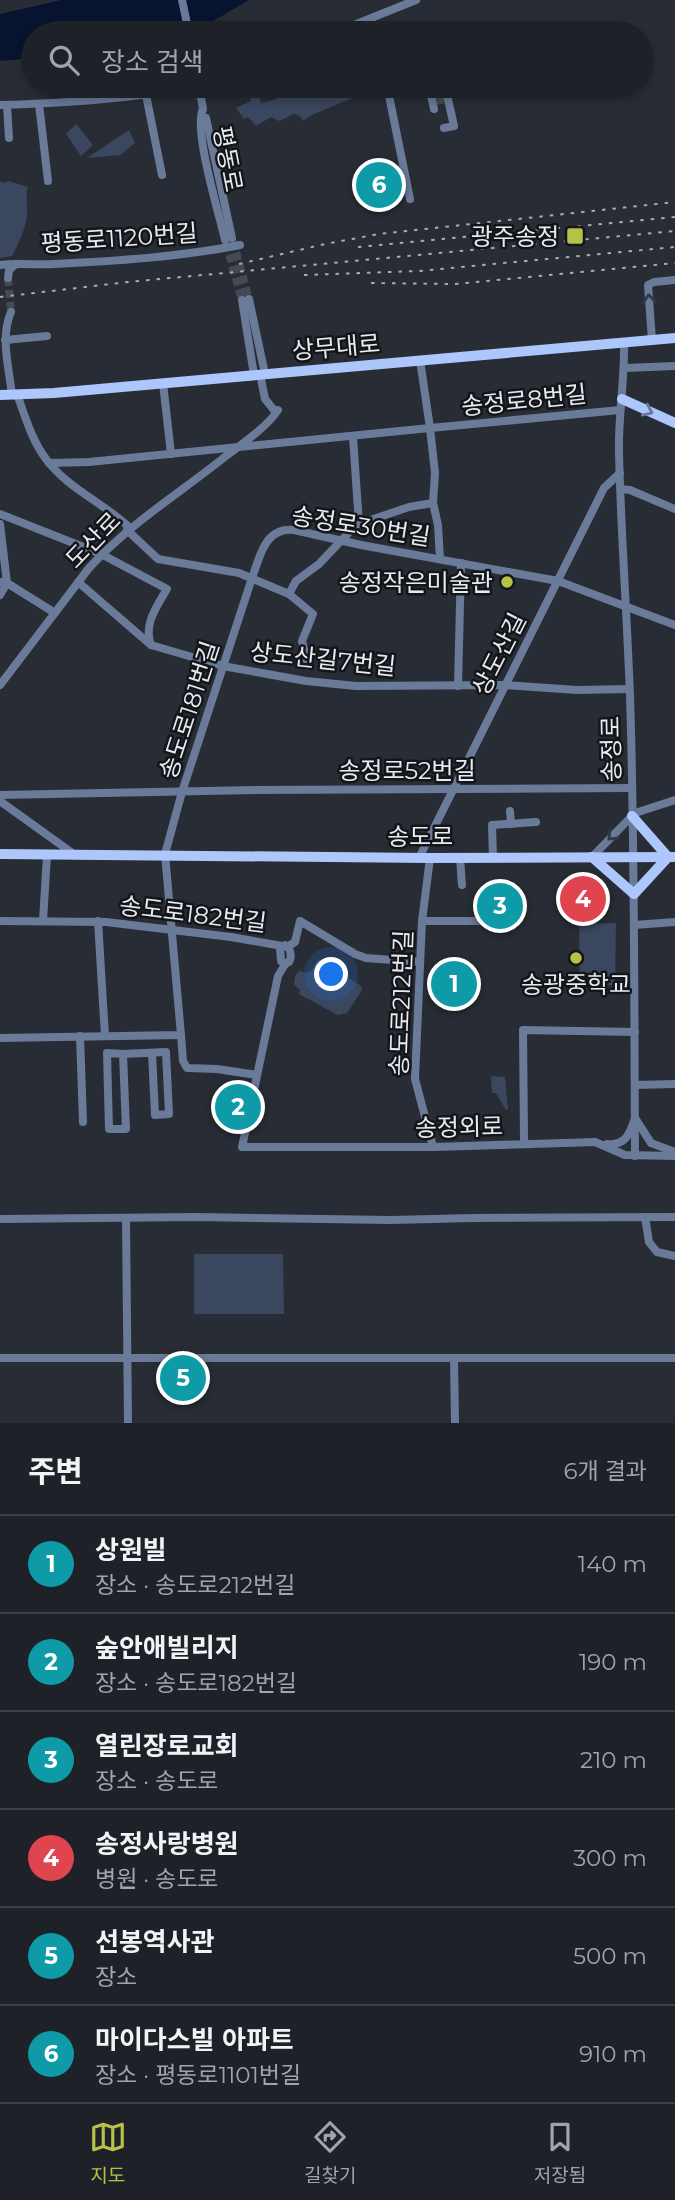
<!DOCTYPE html>
<html lang="ko">
<head>
<meta charset="utf-8">
<style>
  body { margin:0; font-family:Montserrat,"Noto Sans KR",sans-serif; background:#262a30; color:#f1f3f6 }
  .you { position:absolute; left:332px; top:975px; width:24px; height:24px; margin:-18px; border:5px solid #fff; border-radius:50%; background:#1a73e8; box-shadow:0 0 0 10px #1a73e833 }
  .badge { display:grid; place-items:center; width:46px; height:46px; border-radius:50%; background:#b6c148; color:#fff; font-size:23px; font-weight:700 }
  .pin { position:absolute; translate:-50% -50%; border:4px solid #fff; box-shadow:0 2px 7px #0006 }
  .list { margin:0; padding:0; list-style:none }
  h2 { display:flex; justify-content:space-between; align-items:center; height:91px; margin:0; padding:0 28px; font-size:30px }
  h2 small { font-size:23px; font-weight:400; color:#a1a4a8 }
  .list li { display:grid; grid-template-columns:46px 1fr auto; gap:21px; align-items:center; box-sizing:border-box; height:98px; padding:0 28px; border-top:2px solid #3c3f45 }
  .list b { display:block; font-size:26px; white-space:nowrap }
  .list p { margin:0; font-size:23px; white-space:nowrap; color:#a1a4a8 }
  .list em { font-size:23px; font-style:normal; color:#a1a4a8 }
  .icon { flex:none; width:38px; height:38px; fill:none; stroke:currentColor; stroke-width:2; stroke-linecap:round; stroke-linejoin:round }
  .map { position:relative; flex:none; width:675px; height:1423px; overflow:hidden }
  .search { position:absolute; background:#1e2228; box-shadow:0 4px 10px #0003; left:21px; right:21px; top:21px; height:77px; display:flex; align-items:center; gap:18px; box-sizing:border-box; padding:0 24px; border-radius:38px; color:#a1a4a8; font-size:26px }
  .sheet { height:679px; background:#1e2228 }
  nav { display:flex; justify-content:space-around; align-items:center; box-sizing:border-box; height:98px; border-top:2px solid #3c3f45; background:#1e2228; font-size:19px; color:#a1a4a8 }
  nav a { display:grid; justify-items:center; gap:4px }
  nav .on { color:#b6c148 }
  .map>svg:first-child { display:block }
  .green { fill:#3b475f }
  .water { fill:#08142f }
  .lines { fill:none; stroke-linecap:round; stroke-linejoin:round }
  .minor-tunnel { stroke:#454951; stroke-width:8; stroke-dasharray:8 4; stroke-linecap:butt }
  .minor { stroke:#6a7a99; stroke-width:8 }
  .major { stroke:#adc7fc; stroke-width:10 }
  .rail { stroke:#a8abb2; stroke-width:2; stroke-dasharray:3.5 7; stroke-linecap:butt }
  .oneway { stroke:#313846 }
  .oneway2 { stroke:#687796 }
  .poi-dot { fill:#b6c148; stroke:#131519; stroke-width:2.5 }
  .labels { text-anchor:middle; dominant-baseline:central; stroke-width:5; stroke-linejoin:round; paint-order:stroke }
  .street-label { font-size:24px; fill:#e7eaf0; stroke:#131519 }
  .poi-label { font-size:24px; fill:#e7eaf0; stroke:#131519; text-anchor:end }
</style>
</head>
<body>
<div class="map">
<svg width="675" height="1423" viewBox="0 0 675 1423">
  <rect width="100%" height="100%" fill="#282d35"/>
  <g class="green">
    <path d="M248,86H257L261,103L274,100L302,86H355L359,95L312,115L303,121L300,116L294,114L279,121L271,117L256,126L248,117L244,119L236,108L251,101Z"/>
    <path d="M76,124L93,145L81,156L66,134Z"/>
    <path d="M129,130L135,143L120,155L87,158Z"/>
    <path d="M0,181L5,183L8,181L28,187C25,198 28,206 27,216C25,230 18,244 12,256L0,258Z"/>
    <path d="M616,923L615,985H580L579,924Z"/>
    <path d="M318,959L361,986L362,990L347,1013L338,1015L299,994L300,990L294,985L295,976L300,970L305,973L311,971Z"/>
    <path d="M491,1076L505,1077L508,1109L506,1110L496,1093H492Z"/>
    <path d="M194,1254H283L284,1314H194Z"/>
  </g>
  <path class="water" d="M61,0H249L193,33H33V58L0,61V14Z"/>
  <g class="lines">
    <g class="minor-tunnel">
      <path d="M437,86L441,104"/>
      <path d="M233,241L249,299"/>
      <path d="M226,243L242,300"/>
      <path d="M8,278L11,312"/>
    </g>
    <g class="minor">
      <path d="M182,0L189,33"/>
      <path d="M334,33L416,0"/>
      <path d="M199,86L203,109C193,130 219,213 225,240"/>
      <path d="M387,86L410,199"/>
      <path d="M429,86L434,109"/>
      <path d="M146,95L162,175"/>
      <path d="M39,104L48,181"/>
      <path d="M0,105C66,103 131,99 196,86"/>
      <path d="M7,105L9,138"/>
      <path d="M206,118L232,238"/>
      <path d="M444,128L454,126L445,86"/>
      <path d="M0,265C18,263 36,265 55,264C116,261 179,257 240,245"/>
      <path d="M8,278L9,270L16,264"/>
      <path d="M249,299L265,374"/>
      <path d="M242,300L254,375"/>
      <path d="M11,312C0,337 9,368 12,395"/>
      <path d="M5,340L47,336"/>
      <path d="M652,340L648,285L654,282L675,280"/>
      <path d="M624,342C625,380 618,416 619,453C621,534 627,615 630,696C635,849 634,1002 635,1156"/>
      <path d="M625,368L675,366"/>
      <path d="M163,383L171,454"/>
      <path d="M17,394C25,416 32,441 46,459C67,488 104,503 130,528"/>
      <path d="M353,437L359,524"/>
      <path d="M49,463L89,462L430,428L420,360"/>
      <path d="M621,489L630,490L675,509"/>
      <path d="M433,503L438,525L440,559"/>
      <path d="M0,514L101,554L167,589C157,606 143,625 151,645"/>
      <path d="M0,524L7,583L0,595"/>
      <path d="M127,530L158,559L239,573L289,594L313,614L302,641L308,666"/>
      <path d="M0,582L7,583L55,613"/>
      <path d="M78,582L151,645L223,666L306,681L356,686L505,685L577,690L629,689"/>
      <path d="M289,594L296,581L319,564L356,525L409,507L433,503L435,473L430,428L620,410"/>
      <path d="M0,685L89,568C129,524 180,493 226,456C242,444 268,426 278,410H274L265,399L260,374"/>
      <path d="M458,686L461,563"/>
      <path d="M0,795L256,790L631,788"/>
      <path d="M0,801L75,855"/>
      <path d="M510,811L511,824"/>
      <path d="M632,814L675,800"/>
      <path d="M493,857L492,825L536,822"/>
      <path d="M592,857L632,816"/>
      <path d="M419,858L604,488L620,473"/>
      <path d="M430,858L422,921L415,1079L433,1147"/>
      <path d="M460,858L462,885"/>
      <path d="M0,921L106,922L231,937L282,946"/>
      <path d="M43,921L47,855"/>
      <path d="M98,921L105,1036"/>
      <path d="M422,921H515"/>
      <path d="M634,925L675,922"/>
      <path d="M285,945C291,949 292,956 289,962L285,964L281,961L280,948Z"/>
      <path d="M287,947L295,942L300,921L355,954L366,958L420,962"/>
      <path d="M286,963L278,976L242,1147H433L595,1142L625,1155L675,1156"/>
      <path d="M181,1035L183,1061L187,1068L217,1069L257,1075"/>
      <path d="M80,1036L83,1122"/>
      <path d="M0,1038L181,1035L165,854L182,792L252,578C260,556 265,527 294,530L361,545L558,581L675,625"/>
      <path d="M107,1053L123,1054L126,1129H109Z"/>
      <path d="M123,1054L166,1052L169,1114L155,1115L152,1053"/>
      <path d="M635,1085L675,1084"/>
      <path d="M524,1139L523,1030L635,1032"/>
      <path d="M607,1144C626,1146 630,1133 635,1118L651,1143L675,1152"/>
      <path d="M645,1217L649,1242L657,1252L675,1256"/>
      <path d="M0,1219L196,1217L391,1220L473,1218L675,1217"/>
      <path d="M126,1219L128,1423"/>
      <path d="M0,1358H675"/>
      <path d="M454,1358L455,1423"/>
    </g>
    <g class="major">
      <path d="M0,395L54,393L675,338"/>
      <path d="M622,399L675,423"/>
      <path d="M0,854L430,858L675,857"/>
      <path d="M592,857L634,894L668,857L632,816"/>
    </g>
    <g class="rail">
      <path d="M358,247L675,217"/>
      <path d="M239,264L325,244L379,234L675,202"/>
      <path d="M304,275L419,271L675,247"/>
      <path d="M371,283L455,284L675,263"/>
      <path d="M0,297L128,282L675,231"/>
    </g>
  </g>
  <defs><path id="oneway-chevron" d="M-2-3.5L2.5 0L-2 3.5" fill="none" stroke-width="1.6" stroke-linecap="round" stroke-linejoin="round" transform="scale(1.75)"/></defs>
  <g class="oneway">
    <use href="#oneway-chevron" transform="translate(649 299) rotate(-95)"/>
    <use href="#oneway-chevron" transform="translate(612 836) rotate(135)"/>
  </g>
  <use class="oneway2" href="#oneway-chevron" transform="translate(648 411) rotate(24)"/>
  <g class="poi-dot">
    <rect x="566" y="227" width="18" height="18" rx="3.5"/>
    <circle cx="507" cy="582" r="7"/>
    <circle cx="576" cy="958" r="7"/>
  </g>
  <g class="labels">
    <g class="street-label">
      <text transform="translate(228 159) rotate(79)">평동로</text>
      <text transform="translate(119 238) rotate(-4)">평동로1120번길</text>
      <text transform="translate(336 347) rotate(-5)">상무대로</text>
      <text transform="translate(524 400) rotate(-6)">송정로8번길</text>
      <text transform="translate(361 526) rotate(9)">송정로30번길</text>
      <text transform="translate(93 540) rotate(-46)">도산로</text>
      <text transform="translate(499 654) rotate(-63)">상도산길</text>
      <text transform="translate(323 659) rotate(6)">상도산길7번길</text>
      <text transform="translate(189 710) rotate(-72)">송도로181번길</text>
      <text transform="translate(611 749) rotate(-91)">송정로</text>
      <text x="407" y="770">송정로52번길</text>
      <text x="420" y="836">송도로</text>
      <text transform="translate(193 914) rotate(7)">송도로182번길</text>
      <text transform="translate(401 1003) rotate(-88)">송도로212번길</text>
      <text transform="translate(459 1127) rotate(-1)">송정외로</text>
    </g>
    <g class="poi-label">
      <text x="559" y="236">광주송정</text>
      <text x="493" y="582">송정작은미술관</text>
      <text x="576" y="984" text-anchor="middle">송광중학교</text>
    </g>
  </g>
</svg>
<div class="you"></div>
<div class="pin badge" style="left:454px;top:984px;background:#0f9aa8">1</div>
<div class="pin badge" style="left:238px;top:1107px;background:#0f9aa8">2</div>
<div class="pin badge" style="left:500px;top:906px;background:#0f9aa8">3</div>
<div class="pin badge" style="left:583px;top:899px;background:#e0444e">4</div>
<div class="pin badge" style="left:183px;top:1378px;background:#0f9aa8">5</div>
<div class="pin badge" style="left:379px;top:185px;background:#0f9aa8">6</div>
<div class="search"><svg class="icon" aria-label="search" viewBox="0 0 24 24"><circle cx="10" cy="10" r="6"/><path d="M15 15l6 6"/></svg>장소 검색</div>
</div>
<section class="sheet">
<h2>주변<small>6개 결과</small></h2>
<ul class="list">
<li><span class="badge" style="background:#0f9aa8">1</span><div><b>상원빌</b><p>장소 · 송도로212번길</p></div><em>140 m</em></li>
<li><span class="badge" style="background:#0f9aa8">2</span><div><b>숲안애빌리지</b><p>장소 · 송도로182번길</p></div><em>190 m</em></li>
<li><span class="badge" style="background:#0f9aa8">3</span><div><b>열린장로교회</b><p>장소 · 송도로</p></div><em>210 m</em></li>
<li><span class="badge" style="background:#e0444e">4</span><div><b>송정사랑병원</b><p>병원 · 송도로</p></div><em>300 m</em></li>
<li><span class="badge" style="background:#0f9aa8">5</span><div><b>선봉역사관</b><p>장소</p></div><em>500 m</em></li>
<li><span class="badge" style="background:#0f9aa8">6</span><div><b>마이다스빌 아파트</b><p>장소 · 평동로1101번길</p></div><em>910 m</em></li>
</ul>
</section>
<nav>
<a class="on"><svg class="icon" aria-label="map" viewBox="0 0 24 24"><path d="M3 6l6-2 6 2 6-2v14l-6 2-6-2-6 2zM9 4v14M15 6v14"/></svg>지도</a>
<a><svg class="icon" aria-label="directions" viewBox="0 0 24 24"><path d="M12 3l9 9-9 9-9-9zM9 14v-3h6M13 9l2 2-2 2"/></svg>길찾기</a>
<a><svg class="icon" aria-label="saved" viewBox="0 0 24 24"><path d="M7 4h10v16l-5-4-5 4z"/></svg>저장됨</a>
</nav>
</body>
</html>
